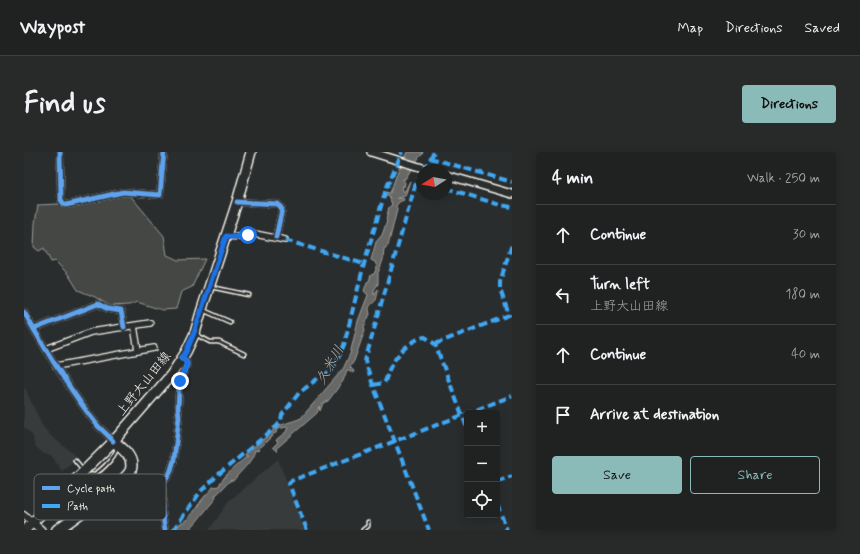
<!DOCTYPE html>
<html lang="en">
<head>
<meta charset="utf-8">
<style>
  body { margin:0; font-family:Mynerve,"Klee One",sans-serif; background:#282a2a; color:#f1f3f6 }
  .controls { position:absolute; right:12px; bottom:12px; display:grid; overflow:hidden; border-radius:4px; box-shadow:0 2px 10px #0003 }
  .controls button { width:36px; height:36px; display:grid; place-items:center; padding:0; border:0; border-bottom:1px solid #3d3f40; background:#202222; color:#f1f3f6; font:20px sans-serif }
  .compass { position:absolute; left:392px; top:12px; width:36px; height:36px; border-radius:50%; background:#202222; box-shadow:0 2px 10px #0003; rotate:259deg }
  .stop { position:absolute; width:12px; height:12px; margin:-9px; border:3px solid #1a73e8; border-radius:50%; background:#fff }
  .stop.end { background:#1a73e8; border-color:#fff; box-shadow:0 1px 4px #0008 }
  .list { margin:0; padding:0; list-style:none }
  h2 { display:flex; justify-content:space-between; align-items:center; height:52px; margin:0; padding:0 16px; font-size:17px }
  h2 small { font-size:13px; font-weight:400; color:#a2a4a5 }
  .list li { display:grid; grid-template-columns:26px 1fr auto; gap:12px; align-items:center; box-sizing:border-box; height:60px; padding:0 16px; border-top:1px solid #3d3f40 }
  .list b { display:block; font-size:15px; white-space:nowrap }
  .list p { margin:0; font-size:13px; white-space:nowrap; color:#a2a4a5 }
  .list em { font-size:13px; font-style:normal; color:#a2a4a5 }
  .actions { display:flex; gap:8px; padding:12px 16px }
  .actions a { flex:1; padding:9px 0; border:1px solid #8bbbb9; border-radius:4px; text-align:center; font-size:14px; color:#8bbbb9 }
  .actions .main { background:#8bbbb9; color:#111 }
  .icon { flex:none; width:22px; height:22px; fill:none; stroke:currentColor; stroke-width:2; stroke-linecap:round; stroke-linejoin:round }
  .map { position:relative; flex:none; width:488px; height:378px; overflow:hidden; border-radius:4px }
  header { display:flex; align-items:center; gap:24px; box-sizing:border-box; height:56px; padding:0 20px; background:#202222; border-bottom:1px solid #3d3f40 }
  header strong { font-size:19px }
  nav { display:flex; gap:22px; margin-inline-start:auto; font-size:14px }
  .intro { display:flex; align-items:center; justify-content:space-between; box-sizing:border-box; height:96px; padding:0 24px }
  h1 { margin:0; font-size:28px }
  .button { padding:10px 18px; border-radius:4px; background:#8bbbb9; color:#111; font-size:14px; font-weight:700 }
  main { display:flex; gap:24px; padding:0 24px }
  aside { flex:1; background:#202222; border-radius:4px; box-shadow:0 2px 10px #0003 }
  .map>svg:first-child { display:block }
  .built { fill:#373a3a }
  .green { fill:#444645; stroke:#9c9c96 }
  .water { fill:#676866; stroke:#9f9f9a }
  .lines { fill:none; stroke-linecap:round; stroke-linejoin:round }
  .service-casing { stroke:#f4f1e8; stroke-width:5.5 }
  .minor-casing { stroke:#f4f1e8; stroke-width:8 }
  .tertiary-casing { stroke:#f4f1e8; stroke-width:10 }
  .primary-casing { stroke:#f4f1e8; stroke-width:12 }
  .motorway-casing { stroke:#f4f1e8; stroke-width:13 }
  .service { stroke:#2a2d2e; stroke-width:2.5 }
  .minor { stroke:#2a2d2e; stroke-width:5.5 }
  .tertiary { stroke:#2a2d2e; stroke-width:7 }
  .primary { stroke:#2a2d2e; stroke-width:9 }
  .motorway { stroke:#2a2d2e; stroke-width:10 }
  .quiet { stroke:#3fa9f5; stroke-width:4; stroke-dasharray:8 4; stroke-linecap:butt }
  .cycleway-casing { stroke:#2a2d2e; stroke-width:8 }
  .cycleway { stroke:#60a3ed; stroke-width:5 }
  .route { stroke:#1a73e8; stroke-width:5 }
  .labels { text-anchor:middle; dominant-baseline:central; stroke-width:3; stroke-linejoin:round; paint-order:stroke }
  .street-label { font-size:13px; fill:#f4f1e8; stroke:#2a2d2e }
  .water-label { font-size:14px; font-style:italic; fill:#b5b3ae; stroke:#2a2d2e }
  .key { fill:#2a2d2e; stroke:#676866; stroke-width:1 }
  .key-label { font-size:11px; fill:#f4f1e8 }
</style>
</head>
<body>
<header>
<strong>Waypost</strong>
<nav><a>Map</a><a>Directions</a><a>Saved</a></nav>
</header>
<div class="intro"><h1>Find us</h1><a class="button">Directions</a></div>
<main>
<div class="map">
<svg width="488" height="378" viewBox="0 0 488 378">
  <rect width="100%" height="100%" fill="#2a2d2e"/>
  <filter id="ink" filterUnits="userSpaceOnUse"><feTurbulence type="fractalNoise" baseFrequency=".025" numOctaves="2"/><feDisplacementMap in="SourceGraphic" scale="8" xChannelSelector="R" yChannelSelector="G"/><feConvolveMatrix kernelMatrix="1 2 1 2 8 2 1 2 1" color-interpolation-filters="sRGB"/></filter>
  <g filter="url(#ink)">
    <g class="built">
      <path d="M0,234L18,273L26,283L45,298L53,306L38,319L27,303L20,302L14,297L10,292L9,284L0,275Z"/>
      <path d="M254,307L281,378H185L205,349Z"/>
    </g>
    <path class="green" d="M105,42L140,84L143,103L154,108L181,107L168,135L157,140L152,157L138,158L113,150L105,153L86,154L71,145L54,138L44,122L31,109L27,110L20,96L15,99L10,95L11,71L14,53L54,51Z"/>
    <path class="water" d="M383,0H399L398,3L396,4L381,27H379L381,31L380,35L379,34H378L379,39H381L386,29L381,44L373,46V47L379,46L380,48L375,50L372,54L373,58L364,94L360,97L359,108L354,121V132L350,138V143L354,137C354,140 353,145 352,148C348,153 343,153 346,162L340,175L341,178L330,209L326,215L330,219L329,221L325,218H323L319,229L304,249L299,251L296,259L295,254L293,261L254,295L253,299L249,295L254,290L252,289L253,287L262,280L264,275H263L253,277L252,281L249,282L248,284L233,299L231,298C228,311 217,318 209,329L207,328C201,333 197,339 191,344L192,346C182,357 175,368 165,378H152L155,372C168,367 172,354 181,344C184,340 187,339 189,335L195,334C196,327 218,308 224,304H222L221,302L249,279V275L251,277C258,271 269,270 277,266L319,217L326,202L334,169L344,143L340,139L343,130L345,129L347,123L350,122L353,115L351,110L347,108L352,90L358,83L363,69L362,68L365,55L368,53L365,44L360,42L361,40L366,41L375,16Z"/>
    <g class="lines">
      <g class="service-casing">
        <g id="service">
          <path d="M187,135L225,143"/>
          <path d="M179,158L206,170"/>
          <path d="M173,183L186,190H195L220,202"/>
          <path d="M51,308L56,314"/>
          <path d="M51,359C45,340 66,342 65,323C74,324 91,305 93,296"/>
          <path d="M339,378L344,374V370"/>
        </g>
      </g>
      <g class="minor-casing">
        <g id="minor">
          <path d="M36,0L37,48L40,52L42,53L99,40L136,43L140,0"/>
          <path d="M213,50L254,52L258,57L252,85"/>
          <path d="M202,84L216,85L231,82L261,88"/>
          <path d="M0,160C22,199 46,239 74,274C79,279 85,284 89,289"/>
          <path d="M110,174L114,198"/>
          <path d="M10,177L74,152L84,157L97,159L100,175"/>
          <path d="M22,197L67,180L126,171"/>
          <path d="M32,214L130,196"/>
          <path d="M0,363L9,371"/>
          <path d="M141,378L138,359L139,331L146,321L150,308L155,265L154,256L155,237L156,229L163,212L161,208L158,206"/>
        </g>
      </g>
      <g class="tertiary-casing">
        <g id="tertiary">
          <path d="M347,0L405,18"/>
          <path d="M422,23L488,42"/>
          <path d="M9,371L17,378"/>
        </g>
      </g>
      <g class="primary-casing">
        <path id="primary" d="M1,378L88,291L147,223L162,200L171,181L178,157L213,50L227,0"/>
      </g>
      <g class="motorway-casing">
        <path id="motorway" d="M33,378C45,369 105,328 107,317C110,305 98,296 89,289"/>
      </g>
      <use href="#service" class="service"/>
      <use href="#minor" class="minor"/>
      <use href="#tertiary" class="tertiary"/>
      <use href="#primary" class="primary"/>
      <use href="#motorway" class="motorway"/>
      <g class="quiet">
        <path d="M406,6L488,30"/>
        <path d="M400,18L410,0"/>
        <path d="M398,21L391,34L341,209L349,233L405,378"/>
        <path d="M422,36L476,53L488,55"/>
        <path d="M261,88L340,112"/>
        <path d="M411,192L485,163L476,137V130L488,92"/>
        <path d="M349,233L360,231C363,227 363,221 366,216C371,204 388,186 401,185L411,192L443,276"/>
        <path d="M473,330L488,324"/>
        <path d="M473,352L483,378"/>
        <path d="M149,378L177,339L195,322L253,274L257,269L258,263L275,241L297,224L307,220L310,215L320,193L340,112L362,37L378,0"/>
        <path d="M283,378L265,332L267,329L488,244"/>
      </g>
      <g class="cycleway-casing">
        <g id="cycleway">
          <path d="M36,0L37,48L40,52L42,53L99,40L136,43L140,0"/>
          <path d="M213,50L254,52L258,57L252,85"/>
          <path d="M0,160C22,199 46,239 74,274C79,279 85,284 89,289"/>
          <path d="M10,177L74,152L84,157L97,159L100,175"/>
          <path d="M141,378L138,359L139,331L146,321L150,308L155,265L154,256L155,237L156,229L163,212L161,208L158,206"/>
        </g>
      </g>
      <use href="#cycleway" class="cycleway"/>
    </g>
  </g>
  <g class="lines" filter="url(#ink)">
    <path class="route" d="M156,229L163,212L161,208L158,206L162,200L170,181L202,84L210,85L224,83"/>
  </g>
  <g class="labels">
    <g class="street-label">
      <text transform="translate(120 232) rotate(-51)">上野大山田線</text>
    </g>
    <g class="water-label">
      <text transform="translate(306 213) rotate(-60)">久米川</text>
    </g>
  </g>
  <rect x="10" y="322" width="132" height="46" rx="6" class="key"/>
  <rect x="18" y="334" width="18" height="4" fill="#60a3ed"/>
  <rect x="18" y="352" width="18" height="4" fill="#3fa9f5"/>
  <g class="key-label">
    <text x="43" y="340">Cycle path</text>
    <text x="43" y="358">Path</text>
  </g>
</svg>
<div class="controls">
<button>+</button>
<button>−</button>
<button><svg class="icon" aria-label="locate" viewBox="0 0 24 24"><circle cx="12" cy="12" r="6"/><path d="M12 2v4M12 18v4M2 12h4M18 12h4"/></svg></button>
</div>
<svg class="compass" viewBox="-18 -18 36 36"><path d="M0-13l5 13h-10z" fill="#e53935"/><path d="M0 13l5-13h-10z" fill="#a2a4a5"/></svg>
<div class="stop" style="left:224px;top:83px"></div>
<div class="stop end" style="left:156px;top:229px"></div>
</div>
<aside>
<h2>4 min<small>Walk · 250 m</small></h2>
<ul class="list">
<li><svg class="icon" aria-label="ahead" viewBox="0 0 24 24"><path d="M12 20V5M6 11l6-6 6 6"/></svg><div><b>Continue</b></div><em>30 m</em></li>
<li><svg class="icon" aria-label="left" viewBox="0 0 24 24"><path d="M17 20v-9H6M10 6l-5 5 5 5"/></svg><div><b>Turn left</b><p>上野大山田線</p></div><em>180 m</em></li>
<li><svg class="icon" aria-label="ahead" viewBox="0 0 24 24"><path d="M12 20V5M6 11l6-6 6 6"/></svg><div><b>Continue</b></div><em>40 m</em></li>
<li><svg class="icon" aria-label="arrive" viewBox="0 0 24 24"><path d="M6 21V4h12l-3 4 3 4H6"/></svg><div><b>Arrive at destination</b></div></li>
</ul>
<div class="actions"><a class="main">Save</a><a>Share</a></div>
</aside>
</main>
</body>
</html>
